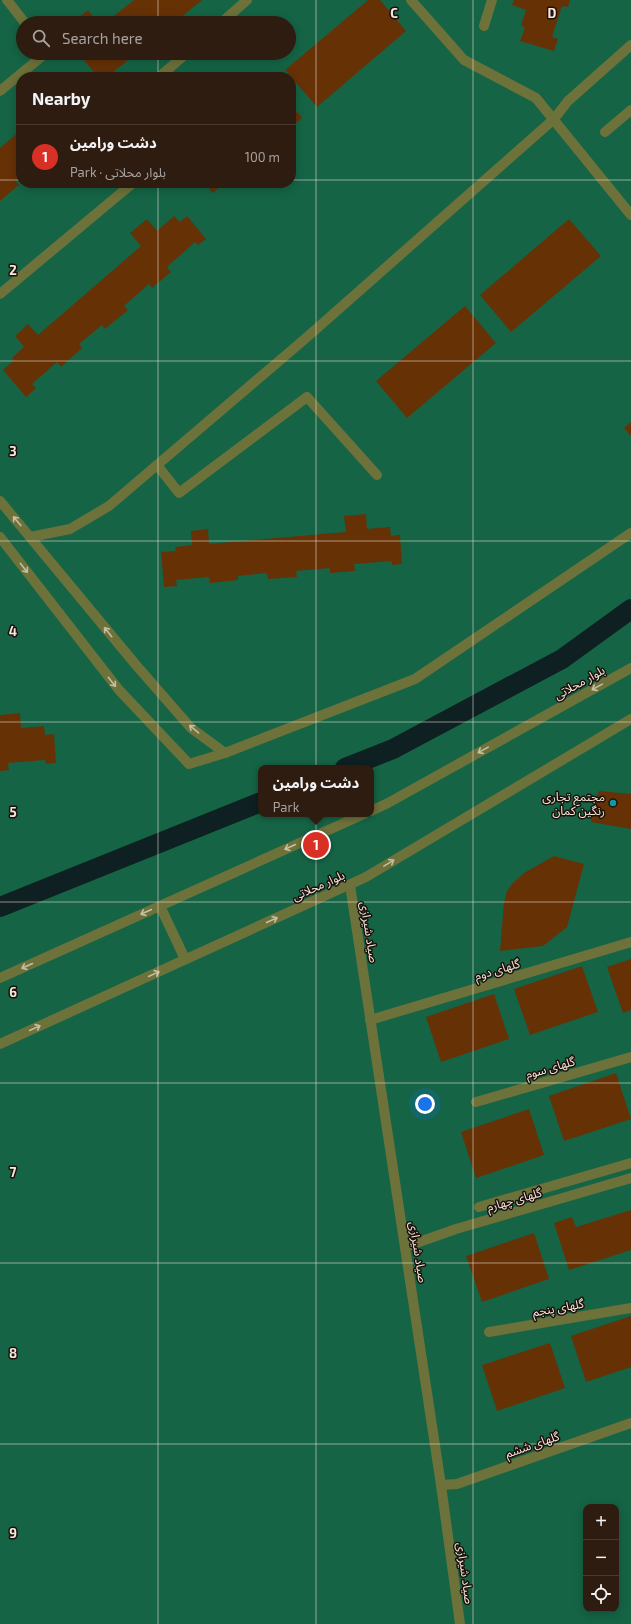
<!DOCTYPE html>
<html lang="en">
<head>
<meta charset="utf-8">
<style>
  body { margin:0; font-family:"Exo 2","Noto Sans Arabic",sans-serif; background:#362519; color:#f1f3f6 }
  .controls { position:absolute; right:12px; bottom:12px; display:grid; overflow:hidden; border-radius:8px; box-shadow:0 2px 10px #0003 }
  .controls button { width:36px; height:36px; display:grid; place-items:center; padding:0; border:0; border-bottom:1px solid #493a30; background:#2e1c10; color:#f1f3f6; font:20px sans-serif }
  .you { position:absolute; left:425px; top:1104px; width:14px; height:14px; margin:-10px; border:3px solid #fff; border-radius:50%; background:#1a73e8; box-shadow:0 0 0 6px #1a73e833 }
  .badge { display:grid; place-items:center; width:26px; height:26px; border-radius:50%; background:#d93025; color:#fff; font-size:13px; font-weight:700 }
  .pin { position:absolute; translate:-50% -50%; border:2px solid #fff; box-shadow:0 1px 4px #0006 }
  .popup { position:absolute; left:258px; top:765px; width:116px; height:52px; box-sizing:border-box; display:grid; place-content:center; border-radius:8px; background:#2e1c10; filter:drop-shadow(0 1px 3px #0005); font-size:13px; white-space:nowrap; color:#a7a19f }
  .popup b { font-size:15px; color:#f1f3f6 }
  .popup::after { content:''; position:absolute; left:50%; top:100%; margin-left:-8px; border:8px solid transparent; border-top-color:#2e1c10 }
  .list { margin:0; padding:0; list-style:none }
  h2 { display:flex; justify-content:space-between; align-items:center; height:52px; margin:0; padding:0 16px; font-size:17px }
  h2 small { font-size:13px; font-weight:400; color:#a7a19f }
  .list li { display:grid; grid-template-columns:26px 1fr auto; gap:12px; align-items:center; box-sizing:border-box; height:64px; padding:0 16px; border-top:1px solid #493a30 }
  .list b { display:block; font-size:15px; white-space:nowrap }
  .list p { margin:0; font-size:13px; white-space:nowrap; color:#a7a19f }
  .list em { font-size:13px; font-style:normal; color:#a7a19f }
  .icon { flex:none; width:22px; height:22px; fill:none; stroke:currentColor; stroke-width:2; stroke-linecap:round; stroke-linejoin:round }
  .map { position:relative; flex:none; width:631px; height:1624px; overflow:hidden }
  .search { position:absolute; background:#2e1c10; box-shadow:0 2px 10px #0003; left:16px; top:16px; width:280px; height:44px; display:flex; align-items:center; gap:10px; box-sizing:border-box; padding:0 14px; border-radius:22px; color:#a7a19f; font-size:15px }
  .panel { position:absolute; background:#2e1c10; box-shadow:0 2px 10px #0003; left:16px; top:72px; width:280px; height:116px; border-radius:16px }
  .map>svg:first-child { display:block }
  .green { fill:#156446; fill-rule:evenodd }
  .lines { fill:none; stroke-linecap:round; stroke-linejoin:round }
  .canal { stroke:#0e2021; stroke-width:20 }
  .building { fill:#673106 }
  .minor { stroke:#6c723a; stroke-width:10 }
  .oneway { stroke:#c6bda3 }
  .grid { fill:none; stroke:#f6e6dc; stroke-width:1; stroke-opacity:0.55 }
  .culture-dot { fill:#0f9aa8; stroke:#1c110a; stroke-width:1.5 }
  .labels { text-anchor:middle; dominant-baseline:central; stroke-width:3; stroke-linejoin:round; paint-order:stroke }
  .street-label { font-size:12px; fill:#f6e6dc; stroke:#1c110a }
  .poi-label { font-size:12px; fill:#f6e6dc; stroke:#1c110a; text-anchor:end }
  .grid-label { font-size:13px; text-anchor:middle; font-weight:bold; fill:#f6e6dc; stroke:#1c110a; stroke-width:3; stroke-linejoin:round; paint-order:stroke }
</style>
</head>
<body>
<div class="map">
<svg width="631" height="1624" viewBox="0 0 631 1624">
  <rect width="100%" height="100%" fill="#3d2516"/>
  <path class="green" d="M0,0H631V1624H0ZM23,23H289V53H23ZM21,77H291V183H21ZM261,768H371V814H261ZM586,1507H616V1609H586Z"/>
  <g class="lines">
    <g class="canal">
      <path d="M345,768L393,749L562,659L631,609"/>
      <path d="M0,907L261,802"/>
    </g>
  </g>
  <g class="building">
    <path d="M134,0H202L174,23H105Z"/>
    <path d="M368,0H380L406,31L317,107L285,70Z"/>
    <path d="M514,0H570L568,7L562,6L552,37L558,39L554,51L520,41L525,27L521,26L526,10L512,5Z"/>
    <path d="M88,10L98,23H72Z"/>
    <path d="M78,53H137L107,77H98Z"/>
    <path d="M291,105L302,118L291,127Z"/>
    <path d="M21,130V176L15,181L19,185L0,201V148Z"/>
    <path d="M204,183H224L213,193Z"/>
    <path d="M174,216L180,222L187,216L206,239L198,245L195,242L167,267L171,272L152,288L149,284L124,306L128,310L105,329L102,325L79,344L82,348L61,367L57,362L32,384L36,388L26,397L3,370L14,360L12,358L24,347L15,336L28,324L38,335L141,246L130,233L147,219L157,231Z"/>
    <path d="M569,219L601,256L511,332L480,295Z"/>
    <path d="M465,306L496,343L407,418L376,381Z"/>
    <path d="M631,422V436L624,428Z"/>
    <path d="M366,514L367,529L390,527L391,536L400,535L402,564L392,565V561L354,564L355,571L330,573V568L296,571L297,577L268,579L267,573L238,576V580L210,583L209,577L176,580L177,586L164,587L161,552L176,551L175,547L192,545L191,531L208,529L209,544L346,532L344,516Z"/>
    <path d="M20,713L21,728L44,726L45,735L54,734L56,763L46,764L45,760L8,763L9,770L0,771V715Z"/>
    <path d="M599,791L631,794V829L591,822L592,811Z"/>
    <path d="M554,856L584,864L567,927L543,946L500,951L504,903L507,891L512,884L524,873Z"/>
    <path d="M631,959V1010L623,1013L607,967Z"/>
    <path d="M582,966L598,1012L530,1035L514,989Z"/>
    <path d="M494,994L509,1039L441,1062L426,1017Z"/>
    <path d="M616,1073L631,1119L564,1141L549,1096Z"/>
    <path d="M529,1109L544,1155L476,1178L461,1132Z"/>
    <path d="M631,1210V1250L569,1270L554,1223L572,1217L576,1227Z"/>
    <path d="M534,1233L549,1279L482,1302L466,1256Z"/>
    <path d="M631,1316V1367L586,1382L571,1336Z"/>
    <path d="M550,1343L565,1388L497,1411L482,1365Z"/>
  </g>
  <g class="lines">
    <g class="minor">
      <path d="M7,0L25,23"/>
      <path d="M411,0L464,60L536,98L631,215"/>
      <path d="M221,23L247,0"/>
      <path d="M484,26L492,0"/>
      <path d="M159,77L187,53"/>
      <path d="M0,91L46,53"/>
      <path d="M605,132L631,110"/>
      <path d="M0,294L133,183"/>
      <path d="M157,465L179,493L307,397L377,475"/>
      <path d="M0,501L136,665L191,728L225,753"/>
      <path d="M0,537L119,690L189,764L225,753L415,679L631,533"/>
      <path d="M30,537L70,529L109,506L306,338L554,119L568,101L631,45"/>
      <path d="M371,811L388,803L631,668"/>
      <path d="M350,885L441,1485L460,1624"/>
      <path d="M160,906L185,959"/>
      <path d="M0,978L364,814"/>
      <path d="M370,1020L631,942"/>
      <path d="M0,1044L366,877L631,719"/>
      <path d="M476,1102L631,1057"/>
      <path d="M479,1207L631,1163"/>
      <path d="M405,1247L456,1229L631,1178"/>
      <path d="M489,1332L631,1308"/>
      <path d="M441,1485L457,1484L631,1423"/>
    </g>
  </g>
  <defs><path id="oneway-shaft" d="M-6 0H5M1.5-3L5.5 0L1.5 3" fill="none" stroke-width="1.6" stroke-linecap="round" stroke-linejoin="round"/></defs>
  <g class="oneway">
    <use href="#oneway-shaft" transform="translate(17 521) rotate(-130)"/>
    <use href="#oneway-shaft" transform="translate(24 568) rotate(52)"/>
    <use href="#oneway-shaft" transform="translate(108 632) rotate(-129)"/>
    <use href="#oneway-shaft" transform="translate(112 682) rotate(52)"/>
    <use href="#oneway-shaft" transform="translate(597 687) rotate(151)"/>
    <use href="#oneway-shaft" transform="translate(194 729) rotate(-140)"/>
    <use href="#oneway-shaft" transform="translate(483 750) rotate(151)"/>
    <use href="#oneway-shaft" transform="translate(290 847) rotate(156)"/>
    <use href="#oneway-shaft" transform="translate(389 863) rotate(-31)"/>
    <use href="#oneway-shaft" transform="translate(146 912) rotate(156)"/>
    <use href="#oneway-shaft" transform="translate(272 920) rotate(-24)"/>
    <use href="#oneway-shaft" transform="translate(27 966) rotate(156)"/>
    <use href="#oneway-shaft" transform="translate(154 974) rotate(-25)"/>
    <use href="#oneway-shaft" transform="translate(35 1028) rotate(-25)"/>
  </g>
  <path class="grid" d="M158,0V23M316,0V1624M473,0V1624M158,53V77M0,180H21M291,180H631M158,183V1624M0,361H631M0,541H631M0,722H631M0,902H631M0,1083H631M0,1263H631M0,1444H631"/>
  <circle class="culture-dot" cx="613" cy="803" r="4"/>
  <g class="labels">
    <g class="street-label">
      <text transform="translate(579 682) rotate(-29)">بلوار محلاتی</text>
      <text transform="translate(318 885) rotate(-24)">بلوار محلاتی</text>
      <text transform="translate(370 932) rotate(81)">صیاد شیرازی</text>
      <text transform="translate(497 969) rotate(-17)">گلهای دوم</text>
      <text transform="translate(550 1067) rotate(-16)">گلهای سوم</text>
      <text transform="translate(514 1199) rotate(-16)">گلهای چهارم</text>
      <text transform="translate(419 1252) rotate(81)">صیاد شیرازی</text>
      <text transform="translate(558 1307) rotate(-10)">گلهای پنجم</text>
      <text transform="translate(532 1444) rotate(-19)">گلهای ششم</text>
      <text transform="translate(466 1573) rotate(82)">صیاد شیرازی</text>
    </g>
    <g class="poi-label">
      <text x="605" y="796">مجتمع تجاری<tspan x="605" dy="14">رنگین کمان</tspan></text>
    </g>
  </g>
  <g class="grid-label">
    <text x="394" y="18">C</text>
    <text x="552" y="18">D</text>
    <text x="13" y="275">2</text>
    <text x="13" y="456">3</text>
    <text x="13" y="636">4</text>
    <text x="13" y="817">5</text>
    <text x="13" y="997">6</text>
    <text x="13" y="1177">7</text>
    <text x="13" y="1358">8</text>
    <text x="13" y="1538">9</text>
  </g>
</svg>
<div class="controls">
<button>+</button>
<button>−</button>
<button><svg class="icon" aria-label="locate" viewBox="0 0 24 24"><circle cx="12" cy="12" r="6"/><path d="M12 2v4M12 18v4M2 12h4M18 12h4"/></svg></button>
</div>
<div class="you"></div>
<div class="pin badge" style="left:316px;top:845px">1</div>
<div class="popup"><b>دشت ورامین</b>Park</div>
<div class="search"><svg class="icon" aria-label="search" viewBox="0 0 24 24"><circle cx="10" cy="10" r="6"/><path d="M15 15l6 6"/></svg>Search here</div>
<section class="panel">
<h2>Nearby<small></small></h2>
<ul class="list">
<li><span class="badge">1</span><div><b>دشت ورامین</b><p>Park · بلوار محلاتی</p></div><em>100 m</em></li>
</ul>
</section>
</div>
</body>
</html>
